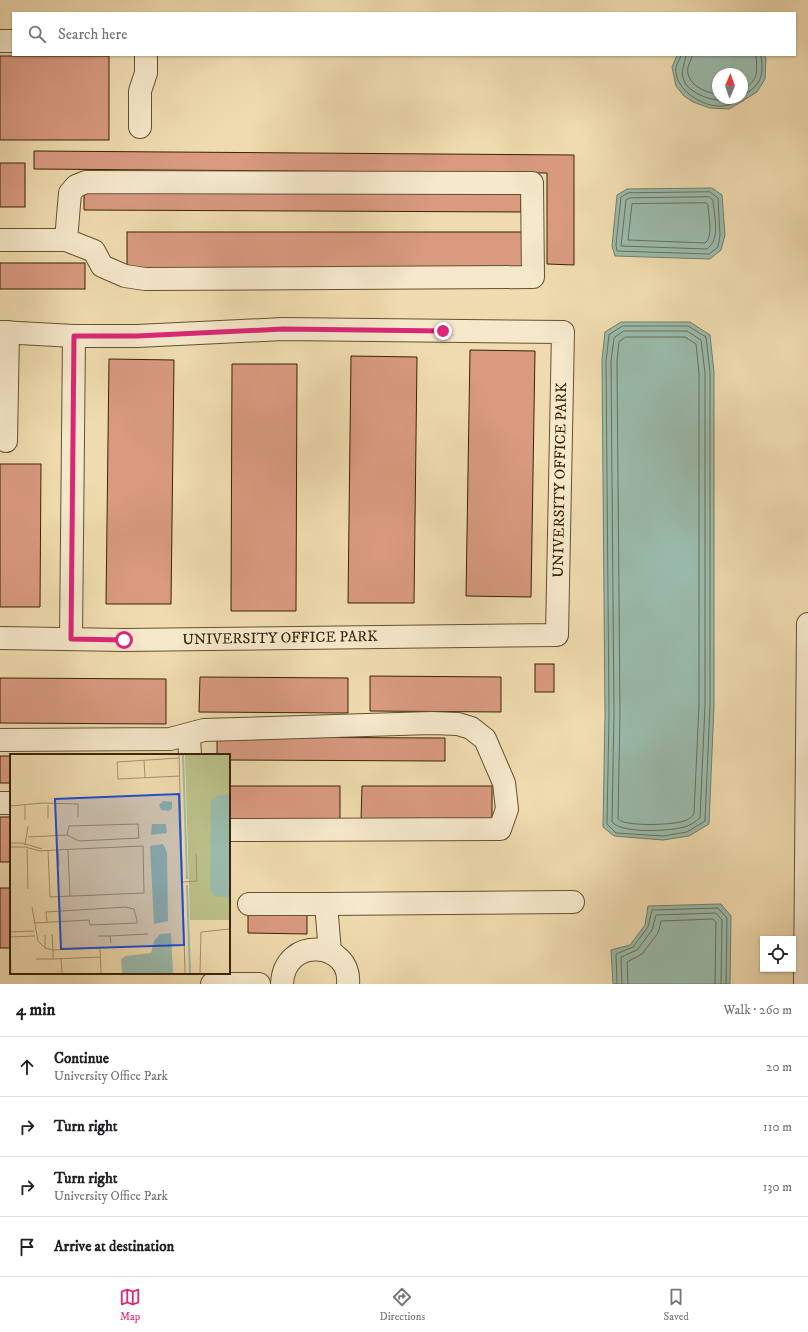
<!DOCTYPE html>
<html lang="en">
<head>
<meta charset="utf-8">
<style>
  body { margin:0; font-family:"IM FELL DW Pica",serif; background:#f2f2f2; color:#202124 }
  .controls { position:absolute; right:12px; bottom:12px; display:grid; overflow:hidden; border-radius:0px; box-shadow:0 1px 3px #0004 }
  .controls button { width:36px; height:36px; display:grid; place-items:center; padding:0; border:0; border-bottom:1px solid #e0e0e0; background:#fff; color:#202124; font:20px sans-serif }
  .compass { position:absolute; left:712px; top:68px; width:36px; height:36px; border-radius:50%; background:#fff; box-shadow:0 1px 3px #0004; rotate:2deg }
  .stop { position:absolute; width:12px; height:12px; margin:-9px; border:3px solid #db2777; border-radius:50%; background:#fff }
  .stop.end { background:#db2777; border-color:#fff; box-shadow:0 1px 4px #0008 }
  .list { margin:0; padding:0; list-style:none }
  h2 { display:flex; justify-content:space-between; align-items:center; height:52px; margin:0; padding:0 16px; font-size:17px }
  h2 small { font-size:13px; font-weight:400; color:#757577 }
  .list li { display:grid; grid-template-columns:26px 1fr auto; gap:12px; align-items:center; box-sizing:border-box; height:60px; padding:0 16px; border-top:1px solid #e0e0e0 }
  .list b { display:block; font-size:15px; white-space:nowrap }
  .list p { margin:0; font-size:13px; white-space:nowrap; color:#757577 }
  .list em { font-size:13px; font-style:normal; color:#757577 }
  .icon { flex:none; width:22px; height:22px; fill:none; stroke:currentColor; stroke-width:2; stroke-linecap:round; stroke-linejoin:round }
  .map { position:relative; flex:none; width:808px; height:984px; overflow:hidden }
  .search { position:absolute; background:#fff; box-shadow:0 1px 3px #0004; left:12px; right:12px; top:12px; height:44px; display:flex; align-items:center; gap:10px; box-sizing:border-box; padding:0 14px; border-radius:0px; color:#757577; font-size:15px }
  .sheet { height:292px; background:#fff }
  nav { display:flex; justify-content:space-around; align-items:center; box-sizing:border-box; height:56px; border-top:1px solid #e0e0e0; background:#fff; font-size:11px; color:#757577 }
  nav a { display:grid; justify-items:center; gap:2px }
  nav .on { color:#db2777 }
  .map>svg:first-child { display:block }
  .water { fill:#9abbac; stroke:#737f6a; fill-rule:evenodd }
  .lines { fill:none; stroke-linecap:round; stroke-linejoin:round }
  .shore { stroke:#6a7059; stroke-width:1 }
  .building { fill:#d99a80; stroke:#392406 }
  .minor-casing { stroke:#665230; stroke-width:24 }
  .minor { stroke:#f5e8cb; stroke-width:22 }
  .route { stroke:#db2777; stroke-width:5 }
  .labels { text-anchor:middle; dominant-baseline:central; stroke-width:3; stroke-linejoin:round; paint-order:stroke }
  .street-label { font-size:15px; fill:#392406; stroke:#f5e8cb }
  .inset-river { fill:none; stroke:#9abbac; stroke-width:2 }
  .inset-road { fill:none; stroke:#a6926b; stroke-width:1 }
  .view { fill:#1d4ed8; fill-opacity:0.15; stroke:#1d4ed8; stroke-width:2 }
  .inset-edge { fill:none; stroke:#392406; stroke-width:2 }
</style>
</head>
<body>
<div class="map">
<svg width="808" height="984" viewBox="0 0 808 984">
  <rect width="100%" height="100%" fill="#efdbaf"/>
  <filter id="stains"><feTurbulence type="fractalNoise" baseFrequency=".005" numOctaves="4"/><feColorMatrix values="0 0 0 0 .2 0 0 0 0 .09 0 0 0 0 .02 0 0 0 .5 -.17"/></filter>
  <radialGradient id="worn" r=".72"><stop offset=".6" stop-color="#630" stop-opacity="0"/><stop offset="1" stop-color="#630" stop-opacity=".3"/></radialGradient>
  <g class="water">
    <path d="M677,55H764L766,58L765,79L757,92L729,109L710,108L693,102L684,96L676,86L672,67ZM718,74H742V98H718Z"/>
    <path d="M712,188L722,195L725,235L721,250L710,259L615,256L612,246L617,195L627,189Z"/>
    <path d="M621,322H690L710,335L714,372V705L709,824L689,836L663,840L614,836L603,827L605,714L602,360L605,332Z"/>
    <path d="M721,904L731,916L730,984H613L611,950L630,945L645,925L648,906Z"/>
  </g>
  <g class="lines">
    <g class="shore">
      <path d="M681,55C680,59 677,63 676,67C673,91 708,111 728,105C732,104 736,100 739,98"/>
      <path d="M686,55C685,65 679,71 685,83C691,94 719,105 730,98"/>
      <path d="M692,55C692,60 689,63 688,67C685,84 705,93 718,94"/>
      <path d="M742,90C759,80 757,73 756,55"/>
      <path d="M742,96C761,85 764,77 761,55"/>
      <path d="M710,192L718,198L720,235L718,247L709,254L617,251L616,245L621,197L628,193Z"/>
      <path d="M709,197L713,200C714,216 721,239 707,249L621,246L626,200L630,198Z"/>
      <path d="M706,203L708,205C708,214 714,237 705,243L628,240L632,204Z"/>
      <path d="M623,326H688L706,337L710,372V705L705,821L687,832L663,836L616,833L607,824L609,714L606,361L609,335Z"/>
      <path d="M624,331H687L701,340L705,373V705L700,818C696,821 690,826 684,827C670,831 622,834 612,822L614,714L611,361L614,338Z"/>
      <path d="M626,337H685L696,344L699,373V705L694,814C692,817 688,820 684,821C674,825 625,827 618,819L620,714L617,361L619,342Z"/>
      <path d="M617,984L616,954L633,947L648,927L652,910L718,908L727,918L726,984"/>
      <path d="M622,984L621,957L637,950L652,930L656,915L716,913L722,920L721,984"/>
      <path d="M628,984L627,962L642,954L658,933L661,921L713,919L716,922L715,984"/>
    </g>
  </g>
  <g class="building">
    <rect x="0" y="56" width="109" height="84"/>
    <path d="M34,151L574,155V265L547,264V173L34,169Z"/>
    <rect x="0" y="163" width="25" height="44"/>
    <path d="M84,192L521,194V212L84,210Z"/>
    <rect x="127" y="232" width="395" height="36"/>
    <rect x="0" y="263" width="85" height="26"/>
    <path d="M470,350L535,351L531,597L466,596Z"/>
    <path d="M351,356L417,357L414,603H348Z"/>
    <path d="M109,359L174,360L171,604H106Z"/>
    <path d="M232,364H297L296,611H231Z"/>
    <path d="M0,464H41L40,607H0Z"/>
    <rect x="535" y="664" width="19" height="28"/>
    <path d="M370,676L501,677V712L370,711Z"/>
    <path d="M200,677L348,678V713L199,712Z"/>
    <path d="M0,678L166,679V724L0,723Z"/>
    <path d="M217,737L445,738V761L229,760V755H217Z"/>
    <rect x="0" y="756" width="11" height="27"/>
    <rect x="229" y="786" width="111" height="36"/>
    <path d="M362,786H492V821H361Z"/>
    <rect x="0" y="817" width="11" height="45"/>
    <rect x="229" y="887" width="1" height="62"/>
    <rect x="0" y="888" width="11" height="60"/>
    <path d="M248,913L307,914V934L248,933Z"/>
  </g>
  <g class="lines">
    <g class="minor-casing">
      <g id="minor">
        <path d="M0,41H13"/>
        <path d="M140,127V91L146,73V55"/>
        <path d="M0,240H66L94,251L102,266L125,276L145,279L533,277L532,183L86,182L76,186L70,193L66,240"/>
        <path d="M0,332L74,336H137L283,329L563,332L557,635L124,640L0,638"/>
        <path d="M6,441L8,332"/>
        <path d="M71,639L74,336"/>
        <path d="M189,735L190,755"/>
        <path d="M0,740L170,739L204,730L431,723L458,724L471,728L485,739L504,783L507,809L500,829L229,830"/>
        <path d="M0,803H11"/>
        <path d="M249,904H326L330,952"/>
        <path d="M326,904L573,902"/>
        <path d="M212,984H259"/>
        <path d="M282,984C284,935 352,941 348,984"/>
        <path d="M805,984L808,624"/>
      </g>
    </g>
    <use href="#minor" class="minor"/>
  </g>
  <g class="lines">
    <path class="route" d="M124,640L71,639L74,336H137L283,329L443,331"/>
  </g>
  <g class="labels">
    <g class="street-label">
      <text transform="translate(560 480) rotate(-89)">UNIVERSITY OFFICE PARK</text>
      <text transform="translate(280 638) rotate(-1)">UNIVERSITY OFFICE PARK</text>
    </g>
  </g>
  <g transform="translate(10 754)">
    <rect width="220" height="220" fill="#efdbaf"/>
    <path d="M175,1H220V166H180Z" fill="#bbc089"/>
    <path d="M220,40V144L204,142L200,135L201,46L207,42ZM153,47L162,48V55L158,57L151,56L149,51ZM142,70H156L157,79L141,81ZM153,90L157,98L158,167L144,170L140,92ZM161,179L163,219H112L111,205L116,202L141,199L144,187L150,180Z" fill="#9abbac"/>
    <path class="inset-river" d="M173,1L177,125M177,131L180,219"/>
    <path class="inset-road" d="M169,1L175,219M169,4L107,8L108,25L170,22M134,6L135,24M15,51V66M38,51V64M0,52L33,49L68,50V63M18,83L57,81L69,87L129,84L128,70L59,72L57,81M0,89H12L32,95M15,91L18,72M0,93H15L30,97L44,96L133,92L134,139L40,143L38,96M17,95L18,135M48,95L49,112M58,96L60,142M172,128L187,127L186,100M22,153L28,187L35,194L43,196L42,180M24,169L79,166L80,171L127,169V166L124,155L115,153L36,158L37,168M0,176L1,219M0,178L24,177M88,182H100L101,189M100,182L138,180M0,183L25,182M35,194V181M26,205H43V196L90,194L91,219M43,205L91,203M51,205L52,219M190,219L191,178L220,175"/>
    <path class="view" d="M169,40L174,191L51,195L45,45Z"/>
    <rect width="220" height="220" class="inset-edge"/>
  </g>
  <rect width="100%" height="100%" filter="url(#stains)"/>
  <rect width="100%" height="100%" fill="url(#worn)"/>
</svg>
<div class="controls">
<button><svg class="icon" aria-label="locate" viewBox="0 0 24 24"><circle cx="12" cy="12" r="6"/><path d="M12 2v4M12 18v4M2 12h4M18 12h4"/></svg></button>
</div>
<svg class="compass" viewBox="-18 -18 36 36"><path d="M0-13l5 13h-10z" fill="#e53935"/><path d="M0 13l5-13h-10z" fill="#757577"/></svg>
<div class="stop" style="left:124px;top:640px"></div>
<div class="stop end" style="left:443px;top:331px"></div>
<div class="search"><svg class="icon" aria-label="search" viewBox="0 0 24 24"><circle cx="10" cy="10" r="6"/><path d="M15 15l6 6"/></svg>Search here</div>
</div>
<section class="sheet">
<h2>4 min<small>Walk · 260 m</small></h2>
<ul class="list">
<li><svg class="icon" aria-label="ahead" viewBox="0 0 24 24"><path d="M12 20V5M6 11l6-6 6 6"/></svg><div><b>Continue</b><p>University Office Park</p></div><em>20 m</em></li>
<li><svg class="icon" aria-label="right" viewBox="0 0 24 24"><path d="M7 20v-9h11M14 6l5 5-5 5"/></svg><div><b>Turn right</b></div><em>110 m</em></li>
<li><svg class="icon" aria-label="right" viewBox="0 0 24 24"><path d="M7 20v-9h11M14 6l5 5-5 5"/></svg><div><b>Turn right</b><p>University Office Park</p></div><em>130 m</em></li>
<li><svg class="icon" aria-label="arrive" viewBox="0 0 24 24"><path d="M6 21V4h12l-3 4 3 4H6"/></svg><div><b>Arrive at destination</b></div></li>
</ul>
</section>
<nav>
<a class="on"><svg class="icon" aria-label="map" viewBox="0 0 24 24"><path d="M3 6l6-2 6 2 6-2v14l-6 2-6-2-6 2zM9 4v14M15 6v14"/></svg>Map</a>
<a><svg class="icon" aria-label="directions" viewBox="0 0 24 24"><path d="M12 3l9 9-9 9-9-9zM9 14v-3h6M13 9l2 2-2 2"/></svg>Directions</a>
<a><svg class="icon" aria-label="saved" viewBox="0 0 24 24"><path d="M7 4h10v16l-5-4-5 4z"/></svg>Saved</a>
</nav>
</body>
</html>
